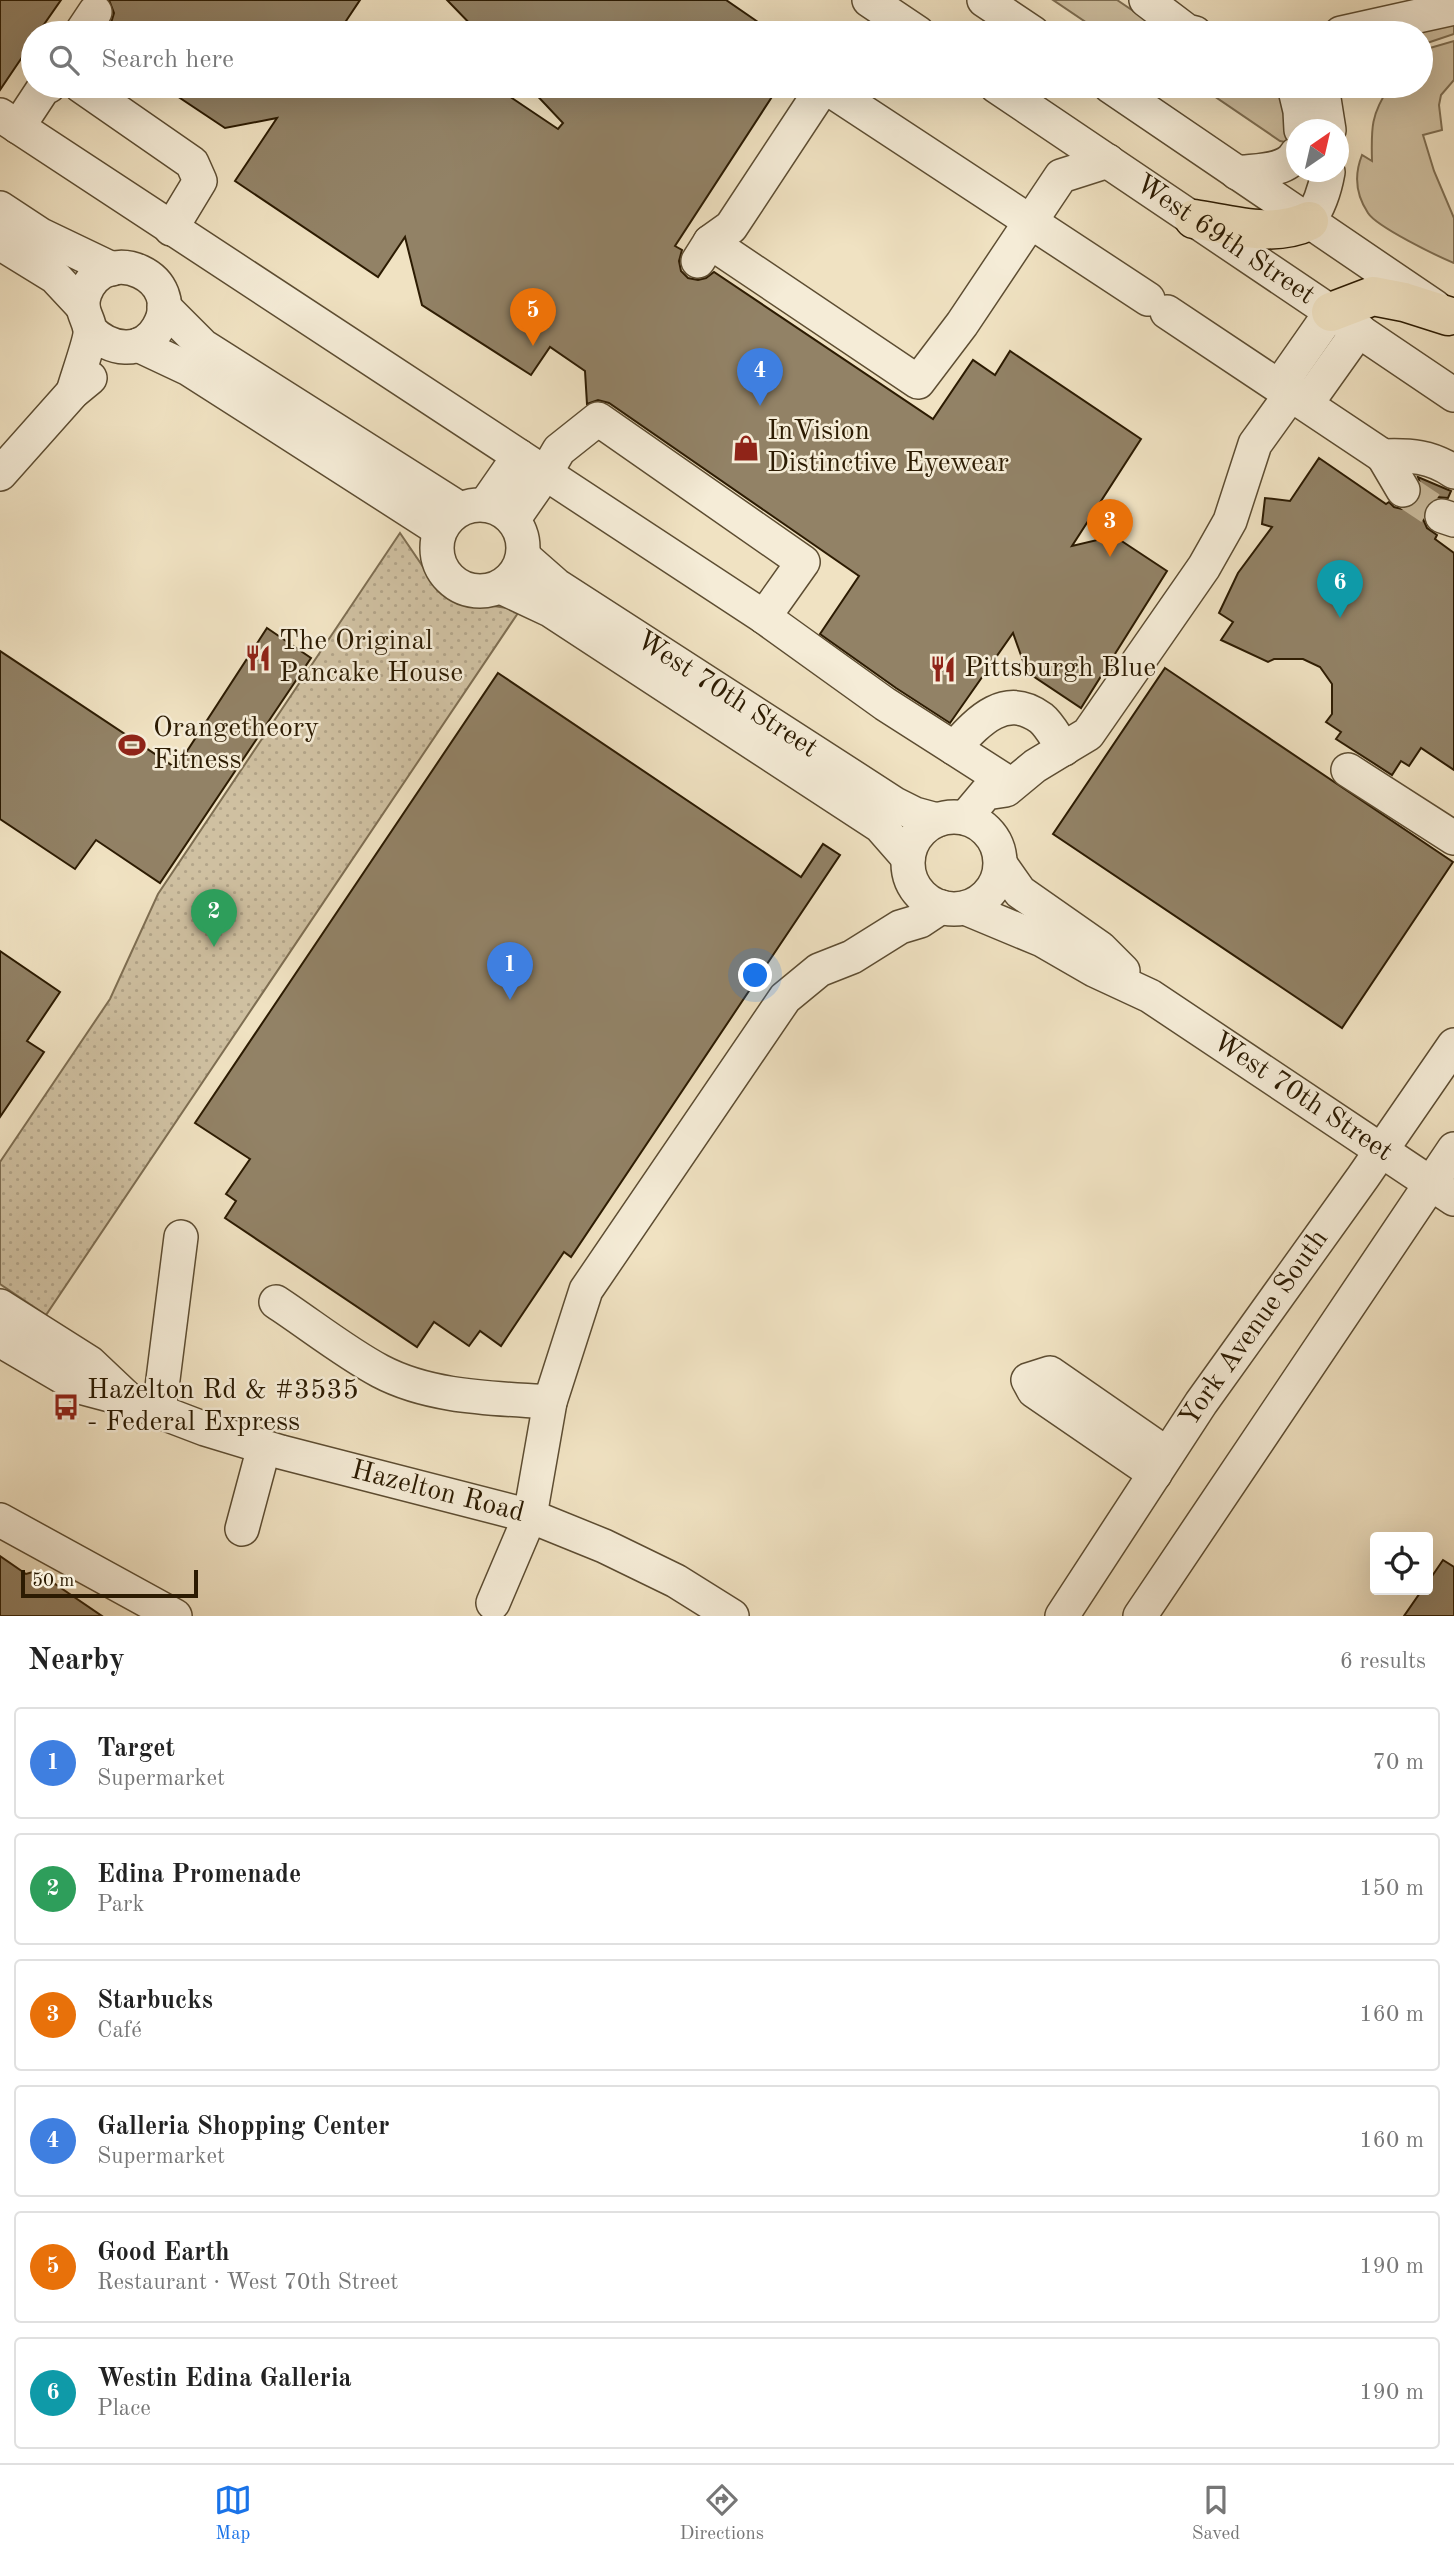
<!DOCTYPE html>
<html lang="en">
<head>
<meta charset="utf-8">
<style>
  body { margin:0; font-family:"Old Standard TT",serif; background:#f2f2f2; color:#222 }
  .controls { position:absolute; right:21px; bottom:21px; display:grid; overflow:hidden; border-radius:7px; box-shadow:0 7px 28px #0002 }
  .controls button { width:63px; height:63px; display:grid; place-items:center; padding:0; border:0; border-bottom:2px solid #e0e0e0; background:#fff; color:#222; font:35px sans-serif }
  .compass { position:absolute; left:1286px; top:119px; width:63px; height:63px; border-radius:50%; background:#fff; box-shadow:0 7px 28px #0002; rotate:34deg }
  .scale { position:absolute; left:21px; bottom:18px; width:177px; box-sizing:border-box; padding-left:7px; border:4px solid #2c1b02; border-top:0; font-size:19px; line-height:24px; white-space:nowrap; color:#2c1b02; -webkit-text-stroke:5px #f5ecd7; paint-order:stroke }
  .you { position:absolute; left:756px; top:976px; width:24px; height:24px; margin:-18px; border:5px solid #fff; border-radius:50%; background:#1a73e8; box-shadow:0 0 0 10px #1a73e833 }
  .badge { display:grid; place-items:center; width:46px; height:46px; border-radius:50%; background:#1a73e8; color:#fff; font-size:23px; font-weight:700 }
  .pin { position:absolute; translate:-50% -58px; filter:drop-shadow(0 2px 4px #0008) }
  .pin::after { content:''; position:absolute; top:37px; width:24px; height:21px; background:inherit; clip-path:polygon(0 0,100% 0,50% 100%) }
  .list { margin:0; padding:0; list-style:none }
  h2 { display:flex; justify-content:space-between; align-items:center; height:91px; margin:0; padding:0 28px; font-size:30px }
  h2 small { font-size:23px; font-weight:400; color:#767676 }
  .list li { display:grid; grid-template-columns:46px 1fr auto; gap:21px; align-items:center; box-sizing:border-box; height:112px; margin:0 14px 14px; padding:0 14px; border:2px solid #e0e0e0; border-radius:7px }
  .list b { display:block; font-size:26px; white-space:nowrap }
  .list p { margin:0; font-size:23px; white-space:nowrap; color:#767676 }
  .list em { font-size:23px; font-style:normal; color:#767676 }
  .icon { flex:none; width:38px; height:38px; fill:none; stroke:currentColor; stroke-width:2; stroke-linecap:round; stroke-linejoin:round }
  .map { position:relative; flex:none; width:1454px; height:1616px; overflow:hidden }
  .search { position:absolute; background:#fff; box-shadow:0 7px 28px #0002; left:21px; right:21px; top:21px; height:77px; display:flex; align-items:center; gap:18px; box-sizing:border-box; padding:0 24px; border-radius:38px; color:#767676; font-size:26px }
  .sheet { height:847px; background:#fff }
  nav { display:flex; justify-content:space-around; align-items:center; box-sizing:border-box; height:98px; border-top:2px solid #e0e0e0; background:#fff; font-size:19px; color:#767676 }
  nav a { display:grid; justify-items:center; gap:4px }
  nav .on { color:#1a73e8 }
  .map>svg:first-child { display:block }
  .grass { fill:#cfc0a1; stroke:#7e6e52; stroke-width:2 }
  .park { fill:url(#park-dots); stroke:#7e6e52; stroke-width:2 }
  .building { fill:#928266; stroke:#2c1b02; stroke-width:2 }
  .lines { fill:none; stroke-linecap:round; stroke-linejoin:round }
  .minor-tunnel { stroke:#c9ba9c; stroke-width:33; stroke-dasharray:33 17; stroke-linecap:butt }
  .minor-casing { stroke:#5d4d32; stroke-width:36 }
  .major-casing { stroke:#2c1b02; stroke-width:41 }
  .minor { stroke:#f5ecd7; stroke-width:33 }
  .major { stroke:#f0e2c2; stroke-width:38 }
  .labels { text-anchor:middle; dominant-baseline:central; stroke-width:5; stroke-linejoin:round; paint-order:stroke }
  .street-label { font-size:28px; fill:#2c1b02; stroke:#f5ecd7 }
  .poi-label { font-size:28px; fill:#2c1b02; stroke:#f5ecd7; text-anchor:start }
</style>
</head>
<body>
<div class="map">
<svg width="1454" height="1616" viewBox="0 0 1454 1616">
  <defs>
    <pattern id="park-dots" width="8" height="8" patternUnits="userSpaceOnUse" patternTransform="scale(1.75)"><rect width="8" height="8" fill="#cfc0a1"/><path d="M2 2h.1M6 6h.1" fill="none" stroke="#b2a489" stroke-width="1.8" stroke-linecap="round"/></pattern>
  </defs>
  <rect width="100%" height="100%" fill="#f0e2c2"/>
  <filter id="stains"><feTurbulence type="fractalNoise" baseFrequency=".00286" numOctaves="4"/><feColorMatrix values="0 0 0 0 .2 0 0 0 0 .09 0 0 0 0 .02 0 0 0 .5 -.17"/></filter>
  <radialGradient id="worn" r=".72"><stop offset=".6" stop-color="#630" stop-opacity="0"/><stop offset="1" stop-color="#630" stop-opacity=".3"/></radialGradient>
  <g class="grass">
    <path d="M1053,0H1117L1166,33H1102Z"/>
    <path d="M1454,17V34L1421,45V33H1386Z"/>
    <path d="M1454,41V80L1441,95L1439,105L1442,130L1423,135L1434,171L1454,218V263C1437,256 1377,227 1368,213C1356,195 1354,175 1362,155L1372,161C1371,128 1371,114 1390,86H1421V54L1430,48Z"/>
    <path d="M1192,86H1280L1290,143L1280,141L1205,90Z"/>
  </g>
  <path class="park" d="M400,533L428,574L468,602L520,610L46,1315L0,1284V1162L110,999L158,894Z"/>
  <g class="building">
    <path d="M0,0H61L38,33H33V41L0,90Z"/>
    <path d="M109,0H360L338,33H126L111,23L114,13Z"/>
    <path d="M447,0H726L774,33H479Z"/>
    <path d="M162,86H494L558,129L563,123L528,86H779L675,246L682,250L679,261L681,271L688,278L698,280L706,278L714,272L933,419L973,360L995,375L1010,351L1141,439L1072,546L1114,536L1167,571L1081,708L1027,672L1013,633L950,723L896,688L820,634L859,576L609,403L598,400L587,404L585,371L550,347L531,375L422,305L405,237L378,277L235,181L277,118L225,128Z"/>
    <path d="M1319,458L1386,504L1389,502L1394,507L1402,509L1413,506L1420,499L1422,489L1418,477L1451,491L1448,498L1437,497L1429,502L1424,511L1423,519L1427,528L1437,535L1435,539L1454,553V770L1421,748L1409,766L1401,761L1392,775L1336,739L1341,732L1326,722L1332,714V684L1320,667L1303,659H1274L1268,662L1221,640L1233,622L1219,613L1238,573L1272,527L1262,524L1265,498L1290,501Z"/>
    <path d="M267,628L311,658L160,883L96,840L75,869L0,819V651L176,768Z"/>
    <path d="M1165,668L1453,862L1342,1028L1053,834Z"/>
    <path d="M498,673L801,877L823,844L840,855L571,1257L564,1252L501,1346L480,1331L469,1346L434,1322L417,1347L225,1218L236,1201L226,1194L250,1159L195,1123Z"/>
    <path d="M0,951L60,992L27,1041L44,1052L0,1117Z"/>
    <path d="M0,1556L26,1574L36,1571L102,1616H0Z"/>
    <path d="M1443,1560L1454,1567V1616H1404L1422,1590H1428V1582Z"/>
  </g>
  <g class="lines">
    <path class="minor-tunnel" d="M1403,490L1442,516"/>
    <g class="minor-casing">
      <g id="minor">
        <path d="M869,0L918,33"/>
        <path d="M984,0L1033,33"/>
        <path d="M1146,0L1187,31L1195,33"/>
        <path d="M81,33L95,12"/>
        <path d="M1341,33L1454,8"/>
        <path d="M81,86L192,163L200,181L171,229"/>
        <path id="s1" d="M996,86L1454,395"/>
        <path d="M1110,86L1435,307"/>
        <path d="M1294,86L1300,111L1301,130"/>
        <path d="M1322,86L1329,130"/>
        <path d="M0,115L764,617L885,704L1010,784"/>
        <path d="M18,127L43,89L49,86"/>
        <path d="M1237,173C1256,170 1286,172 1296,154"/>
        <path d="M0,208L41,235L112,269"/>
        <path d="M1309,221C1319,207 1325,189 1328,172"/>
        <path d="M710,242L918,382L962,324L1061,176L1108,161"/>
        <path d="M0,243L55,277L83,307"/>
        <path d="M698,261L710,242L731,227L824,86L1148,299"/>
        <path d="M164,307L203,346L460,509"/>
        <path d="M1167,312L1383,456C1410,455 1431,456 1454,472"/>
        <path d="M138,345L189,369L440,530"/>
        <path d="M73,392C76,380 91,340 90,330C88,316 79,311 85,293C106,240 188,278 158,328C142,356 109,350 90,330"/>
        <path d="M1291,394L1312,396L1359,330"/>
        <path d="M1383,456L1403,490"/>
        <path d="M0,474L73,392L90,378"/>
        <circle cx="480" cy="548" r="43"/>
        <path d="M485,505L519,456"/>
        <path d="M1442,516L1454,520"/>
        <path d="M513,520L545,474L559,450L598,419L803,562L764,617"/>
        <path id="s2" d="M523,556L556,585L895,804L915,814L937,820"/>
        <path d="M501,587L550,610L880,826L908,858"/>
        <path d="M954,748C977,723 1004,691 1041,718C1050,725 1057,740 1064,749"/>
        <path d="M1348,770L1454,838"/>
        <circle cx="954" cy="863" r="46"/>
        <path d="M965,818L986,793L1006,790L1035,766L1088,734L1204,567L1230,521L1255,444L1291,394L1287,375L1331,312"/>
        <path d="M1001,865L1020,892L1100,948L1123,971"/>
        <path id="s3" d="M965,908L1042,940L1094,970L1150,996L1454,1199"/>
        <path d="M276,1302C308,1323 346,1353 380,1371C431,1398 493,1398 550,1402"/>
        <path d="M0,1306L90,1363L127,1398"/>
        <path id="s4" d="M0,1340L80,1387L129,1400L205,1429L281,1452L530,1516L604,1546L676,1581L732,1616"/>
        <path d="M159,1411L181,1237"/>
        <path d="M1155,1474L1034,1391L1028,1380L1050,1373L1167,1454"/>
        <path d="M0,1520L175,1616"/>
        <path d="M242,1529L264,1447"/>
        <path d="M493,1603L530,1516L550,1402L586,1290L785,998L819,970L852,957L900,927L920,921L941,907"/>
        <path id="s5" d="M1062,1616L1201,1403L1363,1177L1454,1045"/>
        <path d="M1140,1616L1454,1149"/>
      </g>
    </g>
    <g class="major-casing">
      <g id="major">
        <path d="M1194,219C1232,225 1273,238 1309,221"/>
        <path d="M1331,312L1373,296L1404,302L1448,316"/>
      </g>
    </g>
    <use href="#minor" class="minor"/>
    <use href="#major" class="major"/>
  </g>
  <defs>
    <g id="shop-bare" transform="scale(2.1)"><path d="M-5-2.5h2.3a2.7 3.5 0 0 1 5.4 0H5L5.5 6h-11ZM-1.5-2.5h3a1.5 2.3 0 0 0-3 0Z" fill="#8f2418" stroke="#f5ecd7" stroke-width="2.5" paint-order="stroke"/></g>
    <g id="restaurant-bare" transform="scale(2.1)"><path d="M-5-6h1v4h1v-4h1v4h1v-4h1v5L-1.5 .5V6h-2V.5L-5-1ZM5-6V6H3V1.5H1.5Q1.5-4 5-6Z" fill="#8f2418" stroke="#f5ecd7" stroke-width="2.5" paint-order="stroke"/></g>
    <g id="stadium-bare" transform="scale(2.1)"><path d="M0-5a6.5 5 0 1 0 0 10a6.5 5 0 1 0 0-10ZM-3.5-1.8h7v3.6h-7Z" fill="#8f2418" stroke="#f5ecd7" stroke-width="2.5" paint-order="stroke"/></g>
    <g id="bus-bare" transform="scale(2.1)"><path d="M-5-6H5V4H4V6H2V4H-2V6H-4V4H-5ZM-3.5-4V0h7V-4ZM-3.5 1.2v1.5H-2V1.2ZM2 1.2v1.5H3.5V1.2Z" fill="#8f2418" stroke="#f5ecd7" stroke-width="2.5" paint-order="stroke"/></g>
  </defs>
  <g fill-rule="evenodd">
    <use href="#shop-bare" x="746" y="448"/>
    <use href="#restaurant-bare" x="258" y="658"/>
    <use href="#restaurant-bare" x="943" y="669"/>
    <use href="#stadium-bare" x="132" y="745"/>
    <use href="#bus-bare" x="66" y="1407"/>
  </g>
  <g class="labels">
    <g class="street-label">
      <text stroke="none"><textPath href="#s1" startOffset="276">West 69th Street</textPath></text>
      <text stroke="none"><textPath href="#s2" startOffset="247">West 70th Street</textPath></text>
      <text stroke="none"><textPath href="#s3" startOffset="388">West 70th Street</textPath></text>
      <text stroke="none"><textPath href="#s5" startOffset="346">York Avenue South</textPath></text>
      <text stroke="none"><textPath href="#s4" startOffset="466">Hazelton Road</textPath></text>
    </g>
    <g class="poi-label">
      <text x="767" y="432">InVision<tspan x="767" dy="32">Distinctive Eyewear</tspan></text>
      <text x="279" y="642">The Original<tspan x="279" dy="32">Pancake House</tspan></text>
      <text x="964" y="669">Pittsburgh Blue</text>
      <text x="153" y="729">Orangetheory<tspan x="153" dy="32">Fitness</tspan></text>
      <text x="87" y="1391">Hazelton Rd &amp; #3535<tspan x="87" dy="32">- Federal Express</tspan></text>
    </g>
  </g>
  <rect width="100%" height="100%" filter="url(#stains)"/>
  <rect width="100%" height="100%" fill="url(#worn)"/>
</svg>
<div class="controls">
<button><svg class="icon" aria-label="locate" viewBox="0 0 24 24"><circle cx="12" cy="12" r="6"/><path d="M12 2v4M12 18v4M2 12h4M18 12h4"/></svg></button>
</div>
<svg class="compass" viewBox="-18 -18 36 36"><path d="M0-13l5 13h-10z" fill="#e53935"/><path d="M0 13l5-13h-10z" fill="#767676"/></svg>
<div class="scale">50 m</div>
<div class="you"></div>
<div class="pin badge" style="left:510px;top:1000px;background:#3f7fe0">1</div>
<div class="pin badge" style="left:214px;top:947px;background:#2e9e5b">2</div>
<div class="pin badge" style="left:1110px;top:557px;background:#e8710a">3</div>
<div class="pin badge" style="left:760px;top:406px;background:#3f7fe0">4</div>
<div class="pin badge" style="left:533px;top:346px;background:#e8710a">5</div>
<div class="pin badge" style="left:1340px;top:618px;background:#0f9aa8">6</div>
<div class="search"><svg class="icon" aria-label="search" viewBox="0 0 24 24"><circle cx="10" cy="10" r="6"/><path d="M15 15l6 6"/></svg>Search here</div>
</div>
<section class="sheet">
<h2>Nearby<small>6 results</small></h2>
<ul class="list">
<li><span class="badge" style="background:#3f7fe0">1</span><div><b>Target</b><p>Supermarket</p></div><em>70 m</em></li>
<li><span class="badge" style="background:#2e9e5b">2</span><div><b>Edina Promenade</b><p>Park</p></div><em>150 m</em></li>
<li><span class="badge" style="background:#e8710a">3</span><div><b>Starbucks</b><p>Café</p></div><em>160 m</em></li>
<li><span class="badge" style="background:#3f7fe0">4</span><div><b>Galleria Shopping Center</b><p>Supermarket</p></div><em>160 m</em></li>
<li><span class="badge" style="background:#e8710a">5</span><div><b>Good Earth</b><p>Restaurant · West 70th Street</p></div><em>190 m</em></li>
<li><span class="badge" style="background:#0f9aa8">6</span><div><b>Westin Edina Galleria</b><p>Place</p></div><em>190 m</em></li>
</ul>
</section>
<nav>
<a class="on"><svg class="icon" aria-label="map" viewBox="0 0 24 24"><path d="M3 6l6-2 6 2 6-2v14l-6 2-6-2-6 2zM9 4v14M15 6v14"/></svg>Map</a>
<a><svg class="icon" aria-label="directions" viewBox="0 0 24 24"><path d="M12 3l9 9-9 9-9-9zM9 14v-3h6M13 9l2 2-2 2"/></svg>Directions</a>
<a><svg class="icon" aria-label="saved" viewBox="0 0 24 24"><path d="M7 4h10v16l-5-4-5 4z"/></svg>Saved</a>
</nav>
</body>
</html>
